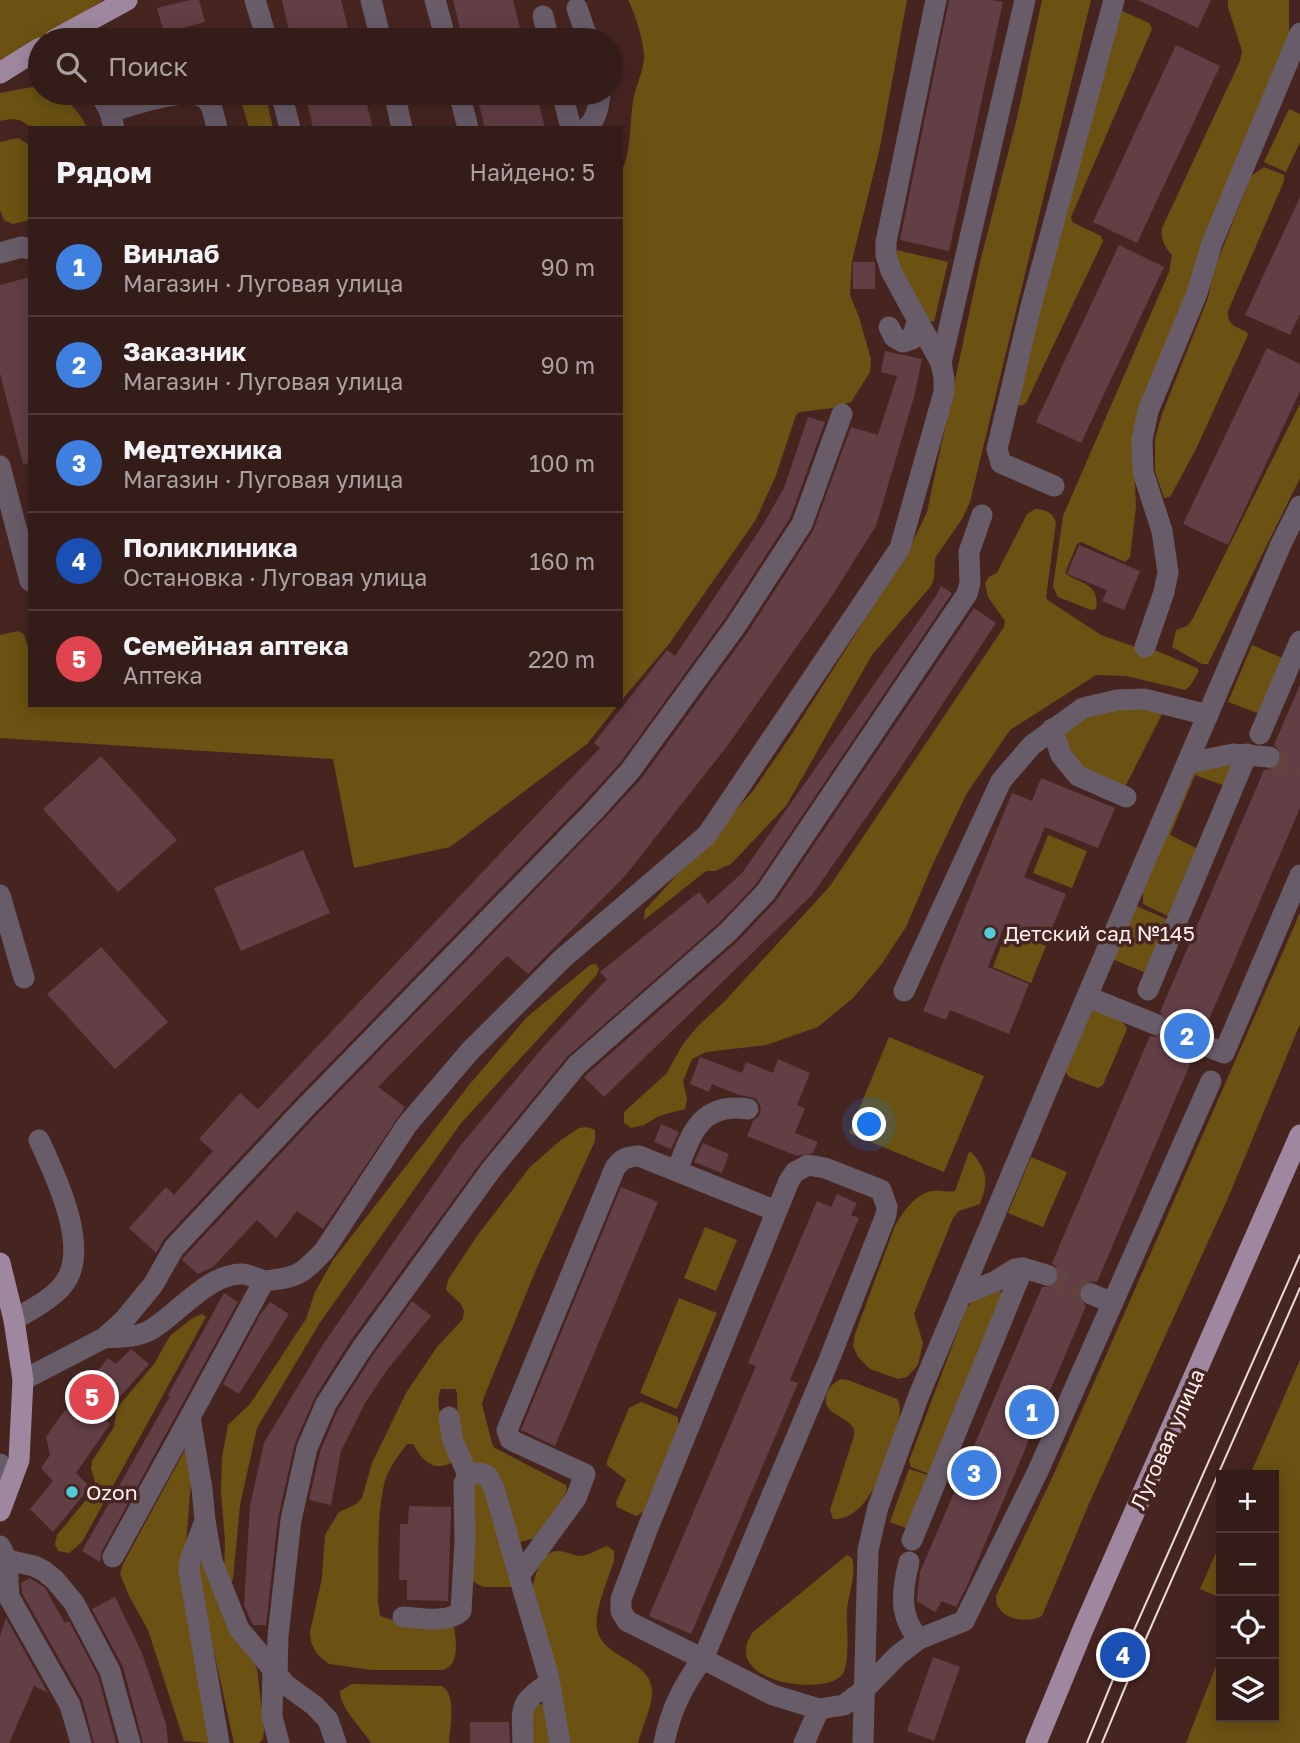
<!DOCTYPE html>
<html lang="ru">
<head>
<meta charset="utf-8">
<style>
  body { margin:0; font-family:"Golos Text",sans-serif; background:#3c2522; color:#f1f3f6 }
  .controls { position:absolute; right:21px; bottom:21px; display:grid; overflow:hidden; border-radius:0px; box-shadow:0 4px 18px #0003 }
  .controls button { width:63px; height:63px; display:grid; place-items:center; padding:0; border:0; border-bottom:2px solid #4e3a38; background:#341c19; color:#f1f3f6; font:35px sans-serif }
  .you { position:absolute; left:870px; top:1125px; width:24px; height:24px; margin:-18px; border:5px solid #fff; border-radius:50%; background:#1a73e8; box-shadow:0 0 0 10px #1a73e833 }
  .badge { display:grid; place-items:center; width:46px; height:46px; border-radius:50%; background:#db2777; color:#fff; font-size:23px; font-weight:700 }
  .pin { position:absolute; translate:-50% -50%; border:4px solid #fff; box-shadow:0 2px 7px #0006 }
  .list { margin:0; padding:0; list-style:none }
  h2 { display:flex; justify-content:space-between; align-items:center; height:91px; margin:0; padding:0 28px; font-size:30px }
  h2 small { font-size:23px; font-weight:400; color:#a9a1a2 }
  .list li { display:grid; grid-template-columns:46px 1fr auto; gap:21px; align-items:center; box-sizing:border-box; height:98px; padding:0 28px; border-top:2px solid #4e3a38 }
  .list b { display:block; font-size:26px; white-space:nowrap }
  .list p { margin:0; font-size:23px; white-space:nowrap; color:#a9a1a2 }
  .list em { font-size:23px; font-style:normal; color:#a9a1a2 }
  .icon { flex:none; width:38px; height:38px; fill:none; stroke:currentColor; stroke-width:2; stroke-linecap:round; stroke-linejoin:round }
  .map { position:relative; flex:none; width:1300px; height:1743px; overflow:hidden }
  .search { position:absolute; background:#341c19; box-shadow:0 4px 18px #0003; left:28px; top:28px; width:595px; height:77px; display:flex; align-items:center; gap:18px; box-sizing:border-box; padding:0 24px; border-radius:38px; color:#a9a1a2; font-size:26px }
  .panel { position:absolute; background:#341c19; box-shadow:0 4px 18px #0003; left:28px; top:126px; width:595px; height:581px; border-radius:0px }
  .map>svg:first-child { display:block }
  .green { fill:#6b5213 }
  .building { fill:#623e45 }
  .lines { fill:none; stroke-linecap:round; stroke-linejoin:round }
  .minor-tunnel { stroke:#624340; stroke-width:21; stroke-dasharray:21 10; stroke-linecap:butt }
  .minor { stroke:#685c68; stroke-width:21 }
  .major { stroke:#9f889f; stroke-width:21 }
  .tram { stroke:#e9d9d6; stroke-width:2 }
  .poi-dot { fill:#52cbda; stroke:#462521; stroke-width:2.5 }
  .labels { text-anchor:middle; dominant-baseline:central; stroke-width:7; stroke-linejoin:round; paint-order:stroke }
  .poi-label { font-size:21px; fill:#fef0ee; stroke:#462521; text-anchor:start }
  .street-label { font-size:21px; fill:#fef0ee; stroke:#462521 }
</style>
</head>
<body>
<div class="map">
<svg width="1300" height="1743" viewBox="0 0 1300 1743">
  <rect width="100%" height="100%" fill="#462521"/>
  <g class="green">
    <path d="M0,0H103L0,64Z"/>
    <path d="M628,0H907L880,147L852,261L850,295L859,317L871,359L870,372L851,402L833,408L800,412L796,415L775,478L755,521L669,644L621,701V172C632,153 629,120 634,96C637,84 643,71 644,59C645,44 635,13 628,0Z"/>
    <path d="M1042,0H1091L970,502L962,519L935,558L934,578L931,586L872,655L786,806L731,864L715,871H706L644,920L645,910L753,791L794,731L910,548L927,512L981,258L1017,118Z"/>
    <path d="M1228,0H1289V42L1133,438L1136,507L1130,557L1125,562L1081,542L1077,544L1065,573C1080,585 1100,582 1096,609L1091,610L1058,597L1053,587L1063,516L1169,272L1172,255C1164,246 1161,240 1162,228L1240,61L1242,51L1228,7Z"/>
    <path d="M1120,10L1149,23L1152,29L1071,217L1072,222L1101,236L1103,241L1026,403L1021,406L1016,404L1015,398Z"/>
    <path d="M32,87L40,89V93C63,93 78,108 87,128H31C21,118 14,118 0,121V93Z"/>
    <path d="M239,93H265L273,128H249Z"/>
    <path d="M1289,109L1300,114V142L1286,172L1264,162Z"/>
    <path d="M18,138L28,144L30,150V220L13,224L4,220L0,210V142Z"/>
    <path d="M1264,167L1284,175V181L1228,311C1227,325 1235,326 1247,332L1248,335L1196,449L1170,497L1164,498L1155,471V439L1162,414L1208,298L1214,270L1251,176Z"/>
    <path d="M897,250L948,262L934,322L924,319L895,259Z"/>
    <path d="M1300,404V478L1208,664H1202L1172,647L1176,630L1187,626L1192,620Z"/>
    <path d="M1035,509C1045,509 1052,512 1056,522L1046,598L1049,601L1101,635L1144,650H1155L1197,668L1199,671L1190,686L1185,690L1126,676L1096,675L1010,730L967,793L932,866L906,927L881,965L853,998L818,1027L766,1045L706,1052L692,1059L683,1081L687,1099L685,1109L659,1116L644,1125L631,1128L624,1123V1112L666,1074L683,1044L698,1026L725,1001L830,886L1004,627L1005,621L988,597L985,583L989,577L997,573L1027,514Z"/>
    <path d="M18,631L24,634L30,655V705H618L587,744L450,847L354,868L333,759L0,738V635Z"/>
    <path d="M1252,645L1287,660L1263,715L1228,702Z"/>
    <path d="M1165,708L1124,789L1088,774L1063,740L1065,728L1095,710Z"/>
    <path d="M1233,759L1225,786L1195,775L1170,835L1198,849L1170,917L1143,904V888L1192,772Z"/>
    <path d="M1048,835L1087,851L1072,888L1033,873Z"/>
    <path d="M1134,905L1171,921L1149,974L1112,959Z"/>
    <path d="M1300,913V1024L1228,1198L1088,1506L1042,1616C1026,1625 994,1618 996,1596L1053,1476Z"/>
    <path d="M1007,930L1046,946L1031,983L993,967Z"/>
    <path d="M596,964L599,969L596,976L461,1123L319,1324L257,1428L240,1505L233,1579L228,1586L224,1577L225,1541L221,1491L222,1457L228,1425L250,1404L306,1319L315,1292L333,1260L469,1085L527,1017L590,965Z"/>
    <path d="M1093,1009L1122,1020L1127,1029L1103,1085L1098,1088L1069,1077L1065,1071Z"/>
    <path d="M889,1037L984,1076L944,1172L849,1133Z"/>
    <path d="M587,1127L595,1130V1141L535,1272L484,1397L482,1404L493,1447L566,1485L567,1490L549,1527L540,1537L516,1543L471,1468L458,1440L457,1392L455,1389H441C432,1405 449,1439 454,1457L451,1463C432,1472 422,1460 413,1444H407C399,1455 389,1467 385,1481C376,1513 379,1567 378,1601L380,1616L404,1624L454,1626C456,1641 460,1665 443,1670H372L329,1664L317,1654L311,1642L310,1632L322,1578L325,1535L339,1512L356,1504L362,1498L372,1463L406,1393L437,1347L463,1319L464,1311L461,1304L446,1290L448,1280L477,1236L530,1167L561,1140L579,1128Z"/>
    <path d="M969,1152H971C987,1170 989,1181 980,1204L959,1211L953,1218L914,1314L923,1343L918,1365L907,1377L898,1379L870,1369L858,1357L853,1346L855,1334L895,1226C903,1212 915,1194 932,1191C939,1189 947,1193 955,1191Z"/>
    <path d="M1031,1157L1067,1172L1043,1227L1008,1213Z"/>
    <path d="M705,1227L737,1240L716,1291L684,1278Z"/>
    <path d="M999,1288L1002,1295L929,1474L911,1467L909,1461L966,1309L971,1303Z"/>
    <path d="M679,1298L717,1313L677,1409L640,1393Z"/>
    <path d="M202,1314L206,1317L82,1542L69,1553L58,1551L55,1544L57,1535L95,1489V1482L91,1468L92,1461L114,1427L117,1408L154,1364L170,1336L191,1319Z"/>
    <path d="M1300,1360V1743H1186L1221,1653V1717H1274V1475H1250Z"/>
    <path d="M841,1379L848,1380L897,1399C904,1410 897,1424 894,1436C887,1462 868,1521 833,1519L830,1510L854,1436C854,1431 855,1430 851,1425C842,1415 823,1413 826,1396C828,1388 833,1383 841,1379Z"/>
    <path d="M641,1402L678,1417V1428L643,1512L636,1516L617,1507L616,1502L626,1480L607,1465V1461L629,1408Z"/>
    <path d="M186,1448L191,1481L185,1558L210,1743L184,1741L148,1630L129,1596L120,1574L123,1564Z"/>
    <path d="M909,1469L931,1476L911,1530L890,1522Z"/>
    <path d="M484,1481L514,1585L511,1587H483L470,1580L472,1482Z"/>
    <path d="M1221,1541V1598L1200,1589Z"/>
    <path d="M607,1546L614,1551V1561C608,1579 594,1611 597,1629C602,1660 656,1659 652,1696C650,1711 642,1728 638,1743H569L532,1590C534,1577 542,1550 558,1551C566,1551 573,1556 581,1556C589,1555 599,1549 607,1546Z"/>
    <path d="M847,1555L852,1558C857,1574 848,1594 847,1611C846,1627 851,1662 842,1675C824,1697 718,1682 753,1632Z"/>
    <path d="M203,1561L257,1669L264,1729L263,1739L259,1743H234L202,1597L198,1564Z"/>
    <path d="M352,1684L442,1686C457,1695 450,1727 449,1743H371C362,1728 339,1707 340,1691Z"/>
    <path d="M535,1703L545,1705L552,1743H527Z"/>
  </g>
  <g class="building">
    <path d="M190,0H199L205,22L164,33L157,8Z"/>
    <path d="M282,0H341L351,40H291Z"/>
    <path d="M453,0H513L523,40H463Z"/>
    <path d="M949,0H992L1003,2L949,251L900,240Z"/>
    <path d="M1138,0H1211L1198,28Z"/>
    <path d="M1176,45L1220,66L1137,243L1093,222Z"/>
    <path d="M305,93H364L373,128H313Z"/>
    <path d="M476,93H536L545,128H485Z"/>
    <path d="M1300,197V314L1290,335L1245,315Z"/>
    <path d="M1119,245L1164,267L1081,443L1036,422Z"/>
    <rect x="853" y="262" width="22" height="27"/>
    <path d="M30,277V463L23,464L0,373V285Z"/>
    <path d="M1267,348L1300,364V391L1228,545L1183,524Z"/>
    <path d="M885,351L922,359L914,397L876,526L830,599L728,745L625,876L528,974L507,956L378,1087L405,1107L323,1229L297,1211L276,1238L257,1220L213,1267L198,1274L182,1260L185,1256L312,1120L603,820L641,779L748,632L813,531L851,427L878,435L897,376L881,372Z"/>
    <path d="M808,417L825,422L790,518L726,617L620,763L584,802L292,1102L164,1239L156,1253L129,1228L166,1187L174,1195L213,1151L199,1139L240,1093L258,1109L600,748L594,743L667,650L675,656L761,528L784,488Z"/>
    <path d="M1079,545L1140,571L1124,610L1102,601L1107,590L1067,574Z"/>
    <path d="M941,586L952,593L756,884L719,923L567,1057L481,1162L351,1340L315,1397L295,1443L278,1518L266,1625H253L244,1605L250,1506L264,1443L324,1343L460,1146L545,1045L607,979L600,972L699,892L708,904L742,873L936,596Z"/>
    <path d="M974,608L996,623L895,776L812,895L604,1097L584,1077L737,942L776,901Z"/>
    <path d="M1300,685V808L1204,1031L1196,1030L1187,1038L1186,1046L1194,1055L1097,1282L1089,1281L1079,1288L1078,1296L1086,1306L967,1586L956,1607L942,1601L935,1612L917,1601L920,1572L1042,1287H1051L1059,1279L1060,1271L1052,1263L1150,1036L1158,1037L1167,1030L1168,1022L1160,1012L1264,770L1274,769L1280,764L1281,752L1274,745Z"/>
    <path d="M101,756L177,840L118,892L43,809Z"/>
    <path d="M1041,778L1115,808L1098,848L1045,827L1024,877L1066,894L1046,943L1004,926L997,945L988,967L1029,984L1009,1034L950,1010L946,1020L923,1011L1012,793L1032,801Z"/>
    <path d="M303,850L330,913L241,951L214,888Z"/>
    <path d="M101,947L168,1022L115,1069L47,994Z"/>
    <path d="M700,1057L742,1073L746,1062L773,1073L778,1059L810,1073L797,1105L805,1108L795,1133L818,1142L813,1153L797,1156L747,1136L753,1121L759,1116L761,1109L759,1103L755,1098L739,1095L712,1084L709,1092L690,1084Z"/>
    <path d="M661,1124L679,1132L671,1149L654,1142Z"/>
    <path d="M703,1143L729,1154L722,1173L694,1162Z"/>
    <path d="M621,1187L658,1202L555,1446L521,1430Z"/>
    <path d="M837,1194L857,1203L851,1215L859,1218L790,1380L798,1383L691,1634L649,1616L756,1366L748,1363L817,1201L831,1207Z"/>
    <path d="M224,1293L238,1302L102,1551L100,1562L82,1551L170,1396L168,1395Z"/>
    <path d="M412,1301L431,1316L387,1370L365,1403L341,1451L331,1505L309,1500L320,1452L338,1410L373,1355Z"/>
    <path d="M270,1302L289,1314L239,1394L223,1384L260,1315Z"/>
    <path d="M131,1349L149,1364L103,1416L110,1424L76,1473L90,1487L53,1532L30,1509L53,1481L41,1468L50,1455L46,1437L62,1414L108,1358L116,1364Z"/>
    <path d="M409,1506L451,1507L448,1601L407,1600V1580H399L400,1524H408Z"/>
    <path d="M30,1578L45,1588L65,1623L69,1621L98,1676L116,1743H94L82,1699L22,1593L21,1583Z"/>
    <path d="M115,1597L142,1653L166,1724L168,1743H143L123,1667L92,1609Z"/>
    <path d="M6,1618L48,1693L34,1686L9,1743H0V1636Z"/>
    <path d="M933,1657L960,1667L934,1741L907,1731Z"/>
    <path d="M470,1722H509L510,1743H470Z"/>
  </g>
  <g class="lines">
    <g class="minor-tunnel">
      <path d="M1269,757L1300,770"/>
      <path d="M1155,1024L1199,1043"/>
      <path d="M1047,1275L1091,1294"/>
    </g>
    <g class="minor">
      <path d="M255,0L267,40"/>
      <path d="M371,0L381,40"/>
      <path d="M435,0L446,40"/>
      <path d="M936,0L886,242V255L891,271L941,363"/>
      <path d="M577,8L588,40"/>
      <path d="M543,16L549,40"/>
      <path d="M100,93L110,112L114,128"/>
      <path d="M281,93L290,128"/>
      <path d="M394,93L402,128"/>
      <path d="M459,93L468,128"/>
      <path d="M562,93L571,128"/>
      <path d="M110,112C130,106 192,83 208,101C213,108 215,119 217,128"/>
      <path d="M586,128C597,120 599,105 600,93"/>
      <path d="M0,253L22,247L30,249"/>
      <path d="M889,327L894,337L903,342L912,339L917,322"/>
      <path d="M0,466L30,581"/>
      <path d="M1054,486L1001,463L997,449L1030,310L1114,0"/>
      <path d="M1145,647L1164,592L1168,572L1162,531L1143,472L1142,440L1148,411L1197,293L1212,243L1300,33"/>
      <path d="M1052,729L1061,755L1078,776L1126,797"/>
      <path d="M1260,734L1300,641"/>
      <path d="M1188,763L1233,754L1269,757"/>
      <path d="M0,895L24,978"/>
      <path d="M1148,990L1247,754"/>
      <path d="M904,991L1001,781L1032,745L1083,708L1117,700L1144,699L1208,715"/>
      <path d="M1088,997L1155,1024"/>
      <path d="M1199,1043L1224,1053L1300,875"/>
      <path d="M808,1165L825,1168L881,1190L887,1207L886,1215L829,1360L703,1659L627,1621L621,1611V1599L647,1530L789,1181L795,1172Z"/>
      <path d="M677,1171C691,1133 701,1102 748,1109"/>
      <path d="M264,1281C298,1277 300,1276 324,1251L407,1125L470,1051L562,959L707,835L900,548L944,392V378L941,363L1025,0"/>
      <path d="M1091,1294L1113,1303"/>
      <path d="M962,1295L996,1281L1015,1269L1023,1268L1047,1275"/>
      <path d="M14,1320C30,1310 52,1299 63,1285C92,1250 55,1175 39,1140"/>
      <path d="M104,1338C120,1337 138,1338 152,1329C179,1313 209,1272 244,1274C250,1275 258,1279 264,1281L190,1417L202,1489L205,1521L212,1561L239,1629L286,1685L315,1706L328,1720L336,1743"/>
      <path d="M23,1380L104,1338L124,1320L153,1285L174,1248L302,1111L594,811L630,771L737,624L802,524L842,414"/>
      <path d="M449,1417L453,1441L468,1475"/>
      <path d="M0,1464L1,1504"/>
      <path d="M205,1521L190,1560L189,1570L219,1743"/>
      <path d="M912,1540L1023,1268"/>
      <path d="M0,1546L7,1560L9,1597L70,1705L81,1743"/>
      <path d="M113,1557L190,1417"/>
      <path d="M7,1560L34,1566L44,1571L55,1580L74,1603L110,1671L130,1743"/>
      <path d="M909,1562C902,1590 898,1616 919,1639"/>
      <path d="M403,1617C420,1618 448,1624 461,1611L465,1541L464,1483C470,1472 476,1471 487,1475L494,1488L519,1576"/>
      <path d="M273,1668L272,1717L279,1743"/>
      <path d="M277,1676L278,1636L291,1520L307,1448L326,1404L362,1348L491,1170L577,1065L728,932L766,892L967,594L970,583L969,552L982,515"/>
      <path d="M523,1743C522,1707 518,1704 549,1683"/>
      <path d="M560,1743L548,1674L519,1576L576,1498L585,1474L515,1442L510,1439L507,1430L615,1168C622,1158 627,1157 639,1156L776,1211"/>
      <path d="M664,1743C670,1712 684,1683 703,1659L773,1695L819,1709L844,1705L864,1690L897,1656L919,1639L964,1621L1038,1471L1211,1081"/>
      <path d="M804,1743L819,1709"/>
      <path d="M863,1743L868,1550L878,1507L919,1395L1055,1071L1281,544L1300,506"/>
    </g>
    <g class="major">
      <path d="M54,40L127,0"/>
      <path d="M0,73L40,48"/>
      <path d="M0,1263L14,1320L23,1380L19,1460L0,1511"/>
      <path d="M1036,1743L1084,1627L1300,1135"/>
    </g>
    <g class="tram">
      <path d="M1087,1743L1123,1655L1300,1255"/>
      <path d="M1102,1743L1136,1661L1300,1288"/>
    </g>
  </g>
  <g class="poi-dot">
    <circle cx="990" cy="933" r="7"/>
    <circle cx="72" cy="1492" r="7"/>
  </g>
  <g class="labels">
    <g class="poi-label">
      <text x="1004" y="933">Детский сад №145</text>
      <text x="86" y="1492">Ozon</text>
    </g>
    <g class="street-label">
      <text transform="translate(1167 1439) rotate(-66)">Луговая улица</text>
    </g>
  </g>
</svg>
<div class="controls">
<button>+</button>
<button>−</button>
<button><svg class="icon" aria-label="locate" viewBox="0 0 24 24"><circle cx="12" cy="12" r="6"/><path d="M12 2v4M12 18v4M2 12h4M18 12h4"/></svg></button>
<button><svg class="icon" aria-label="layers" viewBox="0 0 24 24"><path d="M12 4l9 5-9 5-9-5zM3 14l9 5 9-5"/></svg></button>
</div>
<div class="you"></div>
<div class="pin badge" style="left:1032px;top:1412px;background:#3f7fe0">1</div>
<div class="pin badge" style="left:1187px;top:1036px;background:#3f7fe0">2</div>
<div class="pin badge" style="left:974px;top:1473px;background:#3f7fe0">3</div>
<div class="pin badge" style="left:1123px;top:1655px;background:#1a4fb4">4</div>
<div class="pin badge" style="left:92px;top:1397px;background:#e0444e">5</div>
<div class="search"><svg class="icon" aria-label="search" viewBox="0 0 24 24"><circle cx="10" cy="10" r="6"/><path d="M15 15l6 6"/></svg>Поиск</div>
<section class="panel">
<h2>Рядом<small>Найдено: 5</small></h2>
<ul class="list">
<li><span class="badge" style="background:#3f7fe0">1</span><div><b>Винлаб</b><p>Магазин · Луговая улица</p></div><em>90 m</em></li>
<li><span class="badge" style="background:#3f7fe0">2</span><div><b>Заказник</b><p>Магазин · Луговая улица</p></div><em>90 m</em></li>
<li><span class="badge" style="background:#3f7fe0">3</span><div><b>Медтехника</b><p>Магазин · Луговая улица</p></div><em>100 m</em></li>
<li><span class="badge" style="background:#1a4fb4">4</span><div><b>Поликлиника</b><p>Остановка · Луговая улица</p></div><em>160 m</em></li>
<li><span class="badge" style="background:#e0444e">5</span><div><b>Семейная аптека</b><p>Аптека</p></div><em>220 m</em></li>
</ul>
</section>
</div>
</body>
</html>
